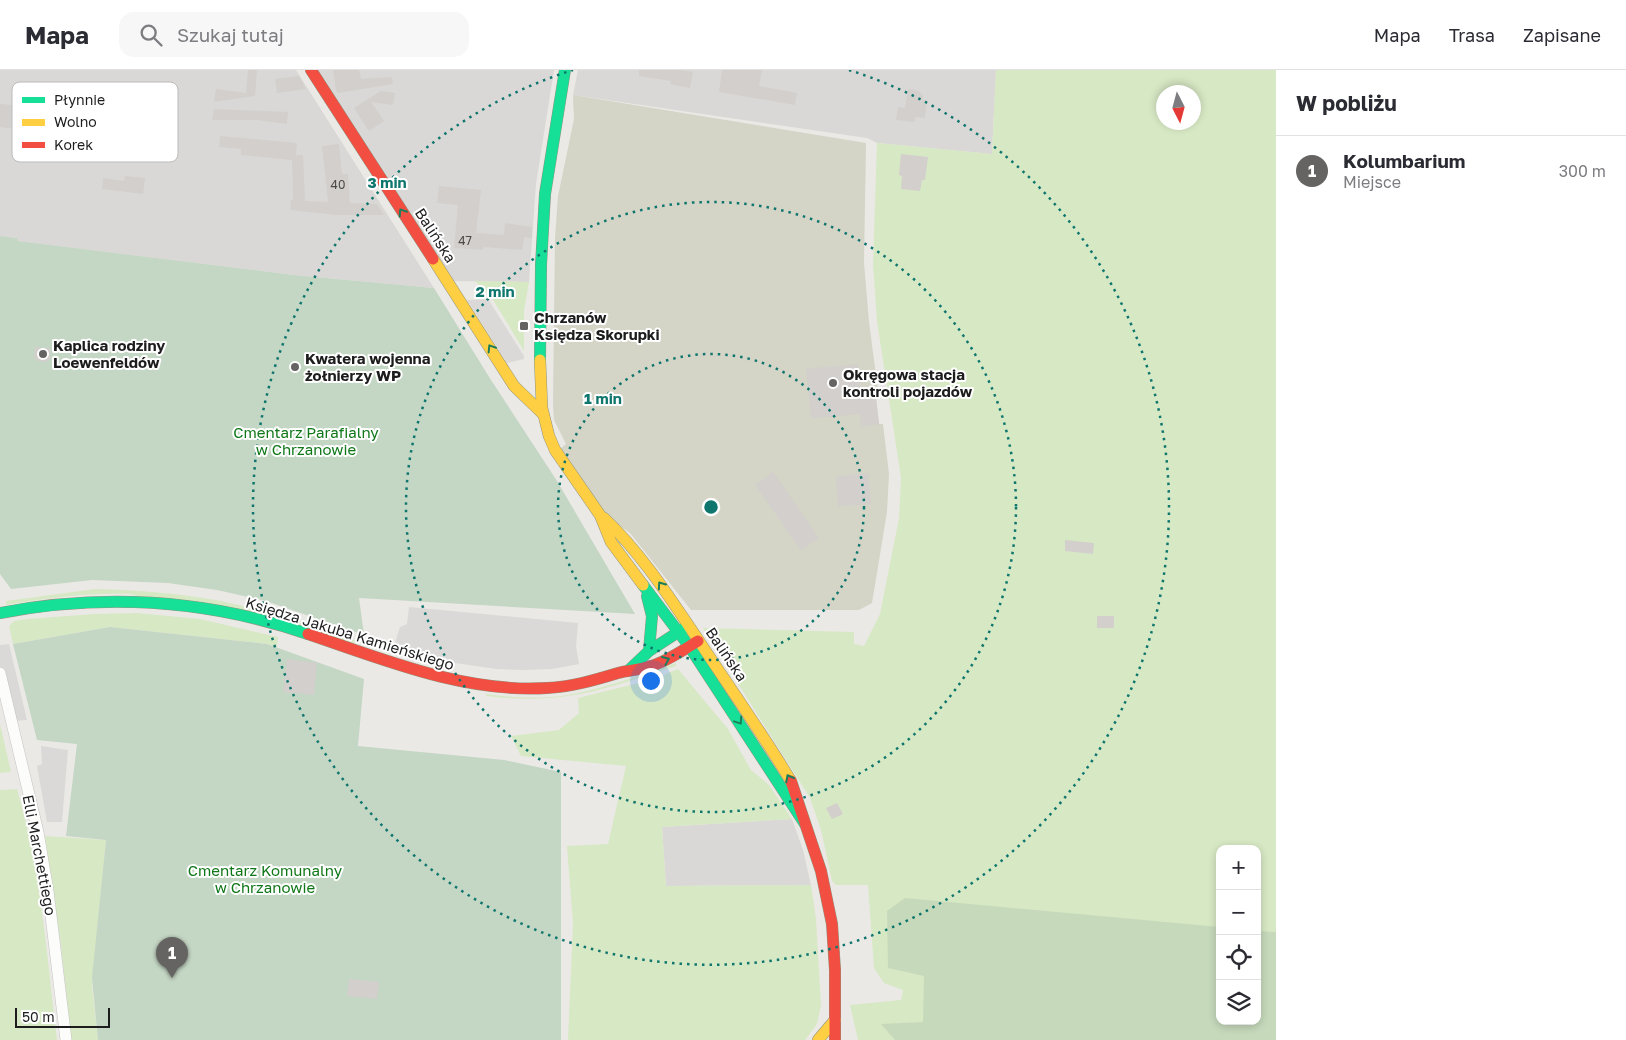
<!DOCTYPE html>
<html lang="pl">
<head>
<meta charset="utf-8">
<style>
  body { margin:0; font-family:"Golos Text",sans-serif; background:#f7f7f7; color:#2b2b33 }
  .controls { position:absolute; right:15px; bottom:15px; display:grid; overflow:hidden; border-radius:10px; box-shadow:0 2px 8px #0003 }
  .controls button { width:45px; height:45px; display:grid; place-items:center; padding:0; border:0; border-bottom:1px solid #e1e1e2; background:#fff; color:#2b2b33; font:25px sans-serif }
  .compass { position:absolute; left:1156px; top:15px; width:45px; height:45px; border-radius:50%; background:#fff; box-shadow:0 2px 8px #0003; rotate:174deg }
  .scale { position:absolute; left:15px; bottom:12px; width:95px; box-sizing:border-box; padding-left:5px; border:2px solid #1d1d1d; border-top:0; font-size:14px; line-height:18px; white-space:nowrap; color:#1d1d1d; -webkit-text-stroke:4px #fff; paint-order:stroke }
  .you { position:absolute; left:650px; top:610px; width:18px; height:18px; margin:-12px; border:4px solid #fff; border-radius:50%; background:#1a73e8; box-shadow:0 0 0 8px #1a73e833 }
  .badge { display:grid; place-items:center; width:32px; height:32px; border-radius:50%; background:#656463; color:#fff; font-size:16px; font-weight:700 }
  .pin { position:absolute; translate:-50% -41px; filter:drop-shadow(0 1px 2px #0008) }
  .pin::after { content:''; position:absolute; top:26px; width:18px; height:15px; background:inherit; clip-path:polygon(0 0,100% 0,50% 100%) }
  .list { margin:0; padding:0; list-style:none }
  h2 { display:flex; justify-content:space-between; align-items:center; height:65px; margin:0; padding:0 20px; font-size:21px }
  h2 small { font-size:16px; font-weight:400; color:#7c7c81 }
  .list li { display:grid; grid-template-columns:32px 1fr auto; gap:15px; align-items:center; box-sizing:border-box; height:70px; padding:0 20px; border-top:1px solid #e1e1e2 }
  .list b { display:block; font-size:19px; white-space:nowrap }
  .list p { margin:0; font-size:16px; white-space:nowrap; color:#7c7c81 }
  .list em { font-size:16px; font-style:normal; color:#7c7c81 }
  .icon { flex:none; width:28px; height:28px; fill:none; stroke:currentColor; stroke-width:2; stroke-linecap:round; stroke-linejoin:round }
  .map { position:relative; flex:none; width:1276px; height:970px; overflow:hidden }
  header { display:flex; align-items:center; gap:30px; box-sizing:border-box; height:70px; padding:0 25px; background:#fff; border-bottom:1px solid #e1e1e2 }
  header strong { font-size:24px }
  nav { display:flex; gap:28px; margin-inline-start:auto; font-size:18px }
  .search { width:350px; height:45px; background:#f7f7f7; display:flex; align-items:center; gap:12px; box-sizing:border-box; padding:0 18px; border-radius:15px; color:#7c7c81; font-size:19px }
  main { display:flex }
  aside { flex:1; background:#fff }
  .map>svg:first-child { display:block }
  .residential { fill:#dad8d6 }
  .construction { fill:#d4d4c7 }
  .grass { fill:#d7e8c4; fill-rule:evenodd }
  .forest { fill:#c6d9bb }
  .cemetery { fill:#c4d6c4 }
  .parking { fill:#dad9d7 }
  .building { fill:#d2cfcc }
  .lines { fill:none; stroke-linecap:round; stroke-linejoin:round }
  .street-casing { stroke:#c4c3c1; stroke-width:12 }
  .fast-casing { stroke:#92947e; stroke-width:12 }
  .slow-casing { stroke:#92947e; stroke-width:12 }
  .jam-casing { stroke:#92947e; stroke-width:12 }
  .street { stroke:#fcfcfb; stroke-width:11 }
  .fast { stroke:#16e098; stroke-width:11 }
  .slow { stroke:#ffcf43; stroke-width:11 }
  .jam { stroke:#f24e42; stroke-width:11 }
  .oneway { stroke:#1a7e5a }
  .ring { fill:none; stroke:#0f766e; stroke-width:2.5; stroke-dasharray:2.5 5 }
  .poi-dot { fill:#656463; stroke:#fff; stroke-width:2 }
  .labels { text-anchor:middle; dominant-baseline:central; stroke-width:4; stroke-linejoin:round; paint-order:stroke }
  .number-label { font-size:12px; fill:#4a4a49 }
  .street-label { font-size:15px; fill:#1d1d1d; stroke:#fff }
  .poi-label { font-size:15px; font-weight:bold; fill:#1d1d1d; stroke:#fff; text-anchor:start }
  .park-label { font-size:15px; fill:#0f7718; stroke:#fff }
  .key { fill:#fff; stroke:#bbb; stroke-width:1 }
  .key-label { font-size:14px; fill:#1d1d1d }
  .centre { fill:#0f766e; stroke:#fff; stroke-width:2.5 }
  .ring-label { font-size:15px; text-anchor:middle; font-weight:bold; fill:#0f766e; stroke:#fff; stroke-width:4; stroke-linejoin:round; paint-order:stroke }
</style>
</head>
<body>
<header>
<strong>Mapa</strong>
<div class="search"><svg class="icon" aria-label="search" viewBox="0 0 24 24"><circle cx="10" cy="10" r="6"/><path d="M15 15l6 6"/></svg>Szukaj tutaj</div>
<nav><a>Mapa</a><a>Trasa</a><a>Zapisane</a></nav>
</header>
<main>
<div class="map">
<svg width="1276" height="970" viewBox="0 0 1276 970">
  <rect width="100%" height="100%" fill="#ebe9e5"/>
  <g class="residential">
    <path d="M0,0H296L434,218L294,205L17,171V168L0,166Z"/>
    <path d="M316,0H554L536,114L529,212L449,211Z"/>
    <path d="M578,0H996L992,84L877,73L867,68L573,25Z"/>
    <path d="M792,749L803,780L811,815L666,816L662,757Z"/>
  </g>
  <path class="construction" d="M573,25L866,73L864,193L869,252L879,328H876L879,354H883L889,404L887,442L872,533L859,540H691L630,463L599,441L560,379L566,374L554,350L553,334L555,168L558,126L574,49Z"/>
  <g class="grass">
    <path d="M996,0H1276V970H858L850,935L901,930L903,920L884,913L874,898L868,815H836L832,811L821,760L810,728L703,558L854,562V574L864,576L880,544L899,448L901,408L877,251L873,195L877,73L992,84ZM1164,22H1194V52H1164ZM1220,779H1257V951H1220Z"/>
    <path d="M475,211L529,212L524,241V281L492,228Z"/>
    <path d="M95,519C137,520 179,523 221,531C267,541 312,556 357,571L353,573L130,524C87,523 48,528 6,535V531Z"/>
    <path d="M137,543L200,549L278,567L277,577L267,574L110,557L13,574L9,556L14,551L27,549L95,544Z"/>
    <path d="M676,593V596C638,608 599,623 560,627C535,630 511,629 486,626V624C513,628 541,629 568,625C605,618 641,605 676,593Z"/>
    <path d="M678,599L728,659L751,700L769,715L792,749L662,757L666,816L811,815L816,849L821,935L817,954L805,970H568L573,854L567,776L608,774L626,696L521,686L511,666L559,660L579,643L578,628L651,610Z"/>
    <path d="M0,654L11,702L0,703Z"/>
    <path d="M17,719C41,801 47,886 57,970H0V720Z"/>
    <path d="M45,766L106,770L92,915L98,970H71L61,875Z"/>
  </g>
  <path class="forest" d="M905,828L1220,857V951H1257V861L1276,862V970H895L881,954L923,952L924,906L888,898L887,841Z"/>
  <g class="cemetery">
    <path d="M0,166L17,168L18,171L294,205L434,218L491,310L557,411L635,544L359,528L364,565L266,531L217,520L168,513L92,510L11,519L0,504Z"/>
    <path d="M110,557L267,574L364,609L358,676L504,690L561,702V970H98L92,908L106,770L66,766L77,674L37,670L13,574Z"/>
  </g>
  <g class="parking">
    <path d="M488,229L524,286V289L507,293L467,230Z"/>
    <path d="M409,537L578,553L576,576L579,594L552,599L522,600L496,599L455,593L394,576L400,557L407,554Z"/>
    <path d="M9,574L27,650L12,651L0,603V575Z"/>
    <path d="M41,676L68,680L62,752H47L37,696L42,694Z"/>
  </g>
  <g class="building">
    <path d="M248,0H257L255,26L214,32L216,19L246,23Z"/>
    <path d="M333,0H359L361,9L392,7L393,14L338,23L336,20Z"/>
    <path d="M639,0H680L693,2L690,18L670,14L671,11L639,6Z"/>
    <path d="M722,0H762L759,16L797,23L795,35L719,22Z"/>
    <path d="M299,6L306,19L277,23L275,9Z"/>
    <path d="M908,19L919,21L923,26L922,30H927L925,48L915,47V52L896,50L898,37L905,38Z"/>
    <path d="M381,21L395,23L393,35L371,32L384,51L369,61L354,38Z"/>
    <path d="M0,34L26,36V60L0,57Z"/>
    <path d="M214,39L288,42L287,54L256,50H212Z"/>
    <path d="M220,66L297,73L296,85H303L305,131L328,132L322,76L339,74L342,104H348L350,133L377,134L384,145H337L290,140L291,130H293L292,90L241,85V79L219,77Z"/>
    <path d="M901,84L928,87L925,110H922L920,121L901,119L902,106L899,105Z"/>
    <path d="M125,106L145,108L143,124L102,119L103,108L124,111Z"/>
    <path d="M439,116L481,120L476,163L504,165L505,153L532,157V168L524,167L522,180L483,177V180L454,178L458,135L437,133Z"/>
    <path d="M35,277L51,279L50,290H47V292L37,291V289H34Z"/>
    <path d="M858,294L861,329L876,328L879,354L861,357L860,344L811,348L806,299Z"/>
    <path d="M773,402L819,468L801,480L755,415Z"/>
    <path d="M868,403L871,434L838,436L836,407Z"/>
    <path d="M1065,470L1094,473L1093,484L1065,481Z"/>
    <rect x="1097" y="546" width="17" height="12"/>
    <path d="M287,589L317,593L314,625L283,622Z"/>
    <path d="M837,733L843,744L832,749L826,738Z"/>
    <path d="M349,909L379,912L377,929L347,926Z"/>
  </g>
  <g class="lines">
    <g class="street-casing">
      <path id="street" d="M0,603L38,762L48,821L66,970"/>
    </g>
    <g class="fast-casing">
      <g id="fast">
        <path d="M540,290L541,195L545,124L565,0"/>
        <path d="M643,515L689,576L805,754"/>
        <path d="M647,526L652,546L649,581"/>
        <path d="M0,543C105,523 206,529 308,564"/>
        <path d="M629,600L649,581L686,557"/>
      </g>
    </g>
    <g class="slow-casing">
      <g id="slow">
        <path d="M433,189L514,316L542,343"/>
        <path d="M540,290L542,338L549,366L555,380L600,445L611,472L643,515"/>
        <path d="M604,448C642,484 670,528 699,571C730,618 762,663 791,711"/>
        <path d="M818,970L835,950"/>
      </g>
    </g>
    <g class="jam-casing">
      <g id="jam">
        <path d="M311,0L433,189"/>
        <path d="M308,564C385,590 464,623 547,618C571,617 595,610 618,603C629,600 640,600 651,596C668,591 683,580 698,571"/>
        <path d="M791,711L821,801L832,854L835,900V970"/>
      </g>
    </g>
    <use href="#street" class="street"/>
    <use href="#fast" class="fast"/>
    <use href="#slow" class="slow"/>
    <use href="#jam" class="jam"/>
  </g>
  <defs><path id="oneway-chevron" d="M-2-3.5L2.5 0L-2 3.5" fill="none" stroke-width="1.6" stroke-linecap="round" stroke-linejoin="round" transform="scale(1.25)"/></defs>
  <g class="oneway">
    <use href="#oneway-chevron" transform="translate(402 142) rotate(-123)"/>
    <use href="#oneway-chevron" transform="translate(491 278) rotate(-122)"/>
    <use href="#oneway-chevron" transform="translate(661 515) rotate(-125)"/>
    <use href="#oneway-chevron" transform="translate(666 590) rotate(-23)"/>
    <use href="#oneway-chevron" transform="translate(739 651) rotate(56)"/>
    <use href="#oneway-chevron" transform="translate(789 708) rotate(-118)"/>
  </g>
  <g class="ring">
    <circle cx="711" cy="437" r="153"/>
    <circle cx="711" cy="437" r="305"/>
    <path d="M849 0A458 458 0 1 1 573 0"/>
  </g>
  <g class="poi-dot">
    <rect x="519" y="251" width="10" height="10" rx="2.5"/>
    <circle cx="43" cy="284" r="5"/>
    <circle cx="295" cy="297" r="5"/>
    <circle cx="833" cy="313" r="5"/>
  </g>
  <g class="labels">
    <g class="number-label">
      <text x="338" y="114">40</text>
      <text x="465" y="170">47</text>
    </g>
    <g class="street-label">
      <text transform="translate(436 165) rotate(57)">Balińska</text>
      <text transform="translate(350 563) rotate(17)">Księdza Jakuba Kamieńskiego</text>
      <text transform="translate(727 584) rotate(56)">Balińska</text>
      <text transform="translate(40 785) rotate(79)">Elli Marchettiego</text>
    </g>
    <g class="poi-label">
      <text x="534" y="247">Chrzanów<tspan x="534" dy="17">Księdza Skorupki</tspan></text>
      <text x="53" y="275">Kaplica rodziny<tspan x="53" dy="17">Loewenfeldów</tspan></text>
      <text x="305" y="288">Kwatera wojenna<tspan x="305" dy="17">żołnierzy WP</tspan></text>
      <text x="843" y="304">Okręgowa stacja<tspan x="843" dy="17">kontroli pojazdów</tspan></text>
    </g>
    <g class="park-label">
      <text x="306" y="362">Cmentarz Parafialny<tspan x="306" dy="17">w Chrzanowie</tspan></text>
      <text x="265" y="800">Cmentarz Komunalny<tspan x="265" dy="17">w Chrzanowie</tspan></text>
    </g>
  </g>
  <rect x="12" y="12" width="166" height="80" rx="8" class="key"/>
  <rect x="22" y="27" width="23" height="6" fill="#16e098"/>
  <rect x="22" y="49" width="23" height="7" fill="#ffcf43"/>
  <rect x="22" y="72" width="23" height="6" fill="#f24e42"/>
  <g class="key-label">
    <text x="54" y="35">Płynnie</text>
    <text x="54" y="57">Wolno</text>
    <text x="54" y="80">Korek</text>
  </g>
  <circle cx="711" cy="437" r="8" class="centre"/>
  <g class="ring-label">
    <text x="387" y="118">3 min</text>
    <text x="495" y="227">2 min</text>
    <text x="603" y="334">1 min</text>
  </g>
</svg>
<div class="controls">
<button>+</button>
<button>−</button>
<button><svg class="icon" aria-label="locate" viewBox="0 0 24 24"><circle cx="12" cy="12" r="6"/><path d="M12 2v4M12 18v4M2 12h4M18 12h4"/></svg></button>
<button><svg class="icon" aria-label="layers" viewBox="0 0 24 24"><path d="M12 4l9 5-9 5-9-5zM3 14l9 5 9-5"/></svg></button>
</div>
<svg class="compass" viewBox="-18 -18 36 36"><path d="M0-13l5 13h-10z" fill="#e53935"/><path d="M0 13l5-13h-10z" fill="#7c7c81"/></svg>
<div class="scale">50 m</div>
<div class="you"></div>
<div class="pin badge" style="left:172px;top:908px">1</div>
</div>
<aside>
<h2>W pobliżu<small></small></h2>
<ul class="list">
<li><span class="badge">1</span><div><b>Kolumbarium</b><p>Miejsce</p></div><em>300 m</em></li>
</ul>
</aside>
</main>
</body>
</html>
